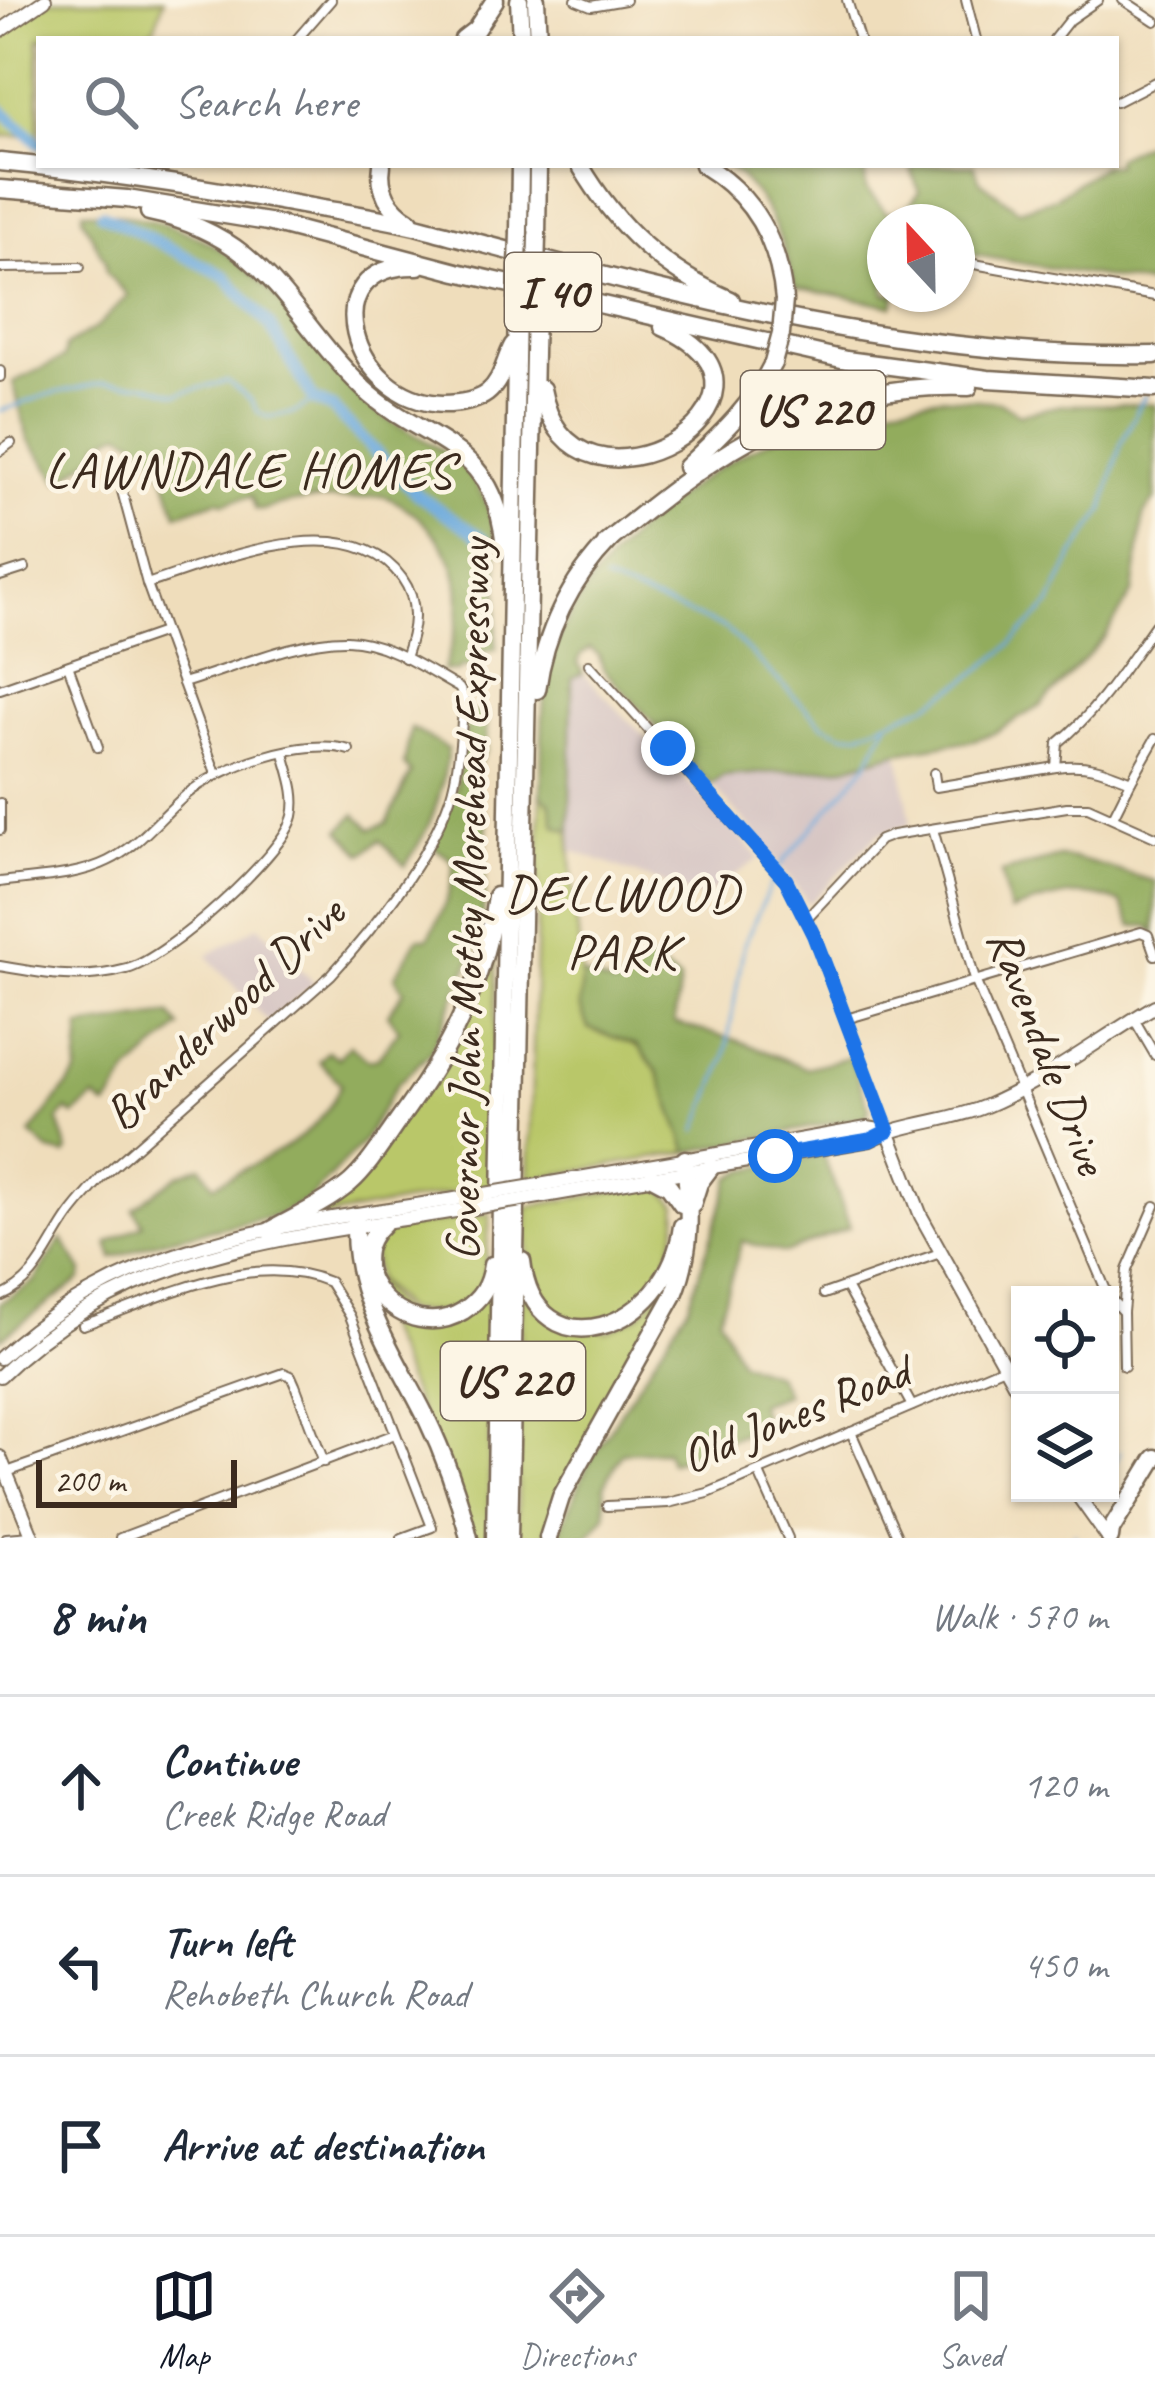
<!DOCTYPE html>
<html lang="en">
<head>
<meta charset="utf-8">
<style>
  body { margin:0; font-family:Caveat,sans-serif; background:#f2f2f3; color:#1f2937 }
  .controls { position:absolute; right:36px; bottom:36px; display:grid; overflow:hidden; border-radius:0px; box-shadow:0 3px 9px #0004 }
  .controls button { width:108px; height:108px; display:grid; place-items:center; padding:0; border:0; border-bottom:3px solid #e0e1e3; background:#fff; color:#1f2937; font:60px sans-serif }
  .compass { position:absolute; left:867px; top:204px; width:108px; height:108px; border-radius:50%; background:#fff; box-shadow:0 3px 9px #0004; rotate:338deg }
  .scale { position:absolute; left:36px; bottom:30px; width:201px; box-sizing:border-box; padding-left:12px; border:6px solid #3b2a1e; border-top:0; font-size:33px; line-height:42px; white-space:nowrap; color:#3b2a1e; -webkit-text-stroke:9px #fcf5e5; paint-order:stroke }
  .stop { position:absolute; width:36px; height:36px; margin:-27px; border:9px solid #1a73e8; border-radius:50%; background:#fff }
  .stop.end { background:#1a73e8; border-color:#fff; box-shadow:0 3px 12px #0008 }
  .list { margin:0; padding:0; list-style:none }
  h2 { display:flex; justify-content:space-between; align-items:center; height:156px; margin:0; padding:0 48px; font-size:51px }
  h2 small { font-size:39px; font-weight:400; color:#747a83 }
  .list li { display:grid; grid-template-columns:78px 1fr auto; gap:36px; align-items:center; box-sizing:border-box; height:180px; padding:0 48px; border-top:3px solid #e0e1e3 }
  .list b { display:block; font-size:45px; white-space:nowrap }
  .list p { margin:0; font-size:39px; white-space:nowrap; color:#747a83 }
  .list em { font-size:39px; font-style:normal; color:#747a83 }
  .icon { flex:none; width:66px; height:66px; fill:none; stroke:currentColor; stroke-width:2; stroke-linecap:round; stroke-linejoin:round }
  .map { position:relative; flex:none; width:1155px; height:1538px; overflow:hidden }
  .search { position:absolute; background:#fff; box-shadow:0 3px 9px #0004; left:36px; right:36px; top:36px; height:132px; display:flex; align-items:center; gap:30px; box-sizing:border-box; padding:0 42px; border-radius:0px; color:#747a83; font-size:45px }
  .sheet { height:696px; background:#fff }
  nav { display:flex; justify-content:space-around; align-items:center; box-sizing:border-box; height:168px; border-top:3px solid #e0e1e3; background:#fff; font-size:33px; color:#747a83 }
  nav a { display:grid; justify-items:center; gap:6px }
  nav .on { color:#111827 }
  .map>svg:first-child { display:block }
  .industrial { fill:#d1bfbf }
  .green { fill:#b9c769; stroke:#7a7844; stroke-width:3 }
  .forest { fill:#92ac5d; stroke:#666b3e; stroke-width:3 }
  .lines { fill:none; stroke-linecap:round; stroke-linejoin:round }
  .stream { stroke:#69a8dc; stroke-width:3 }
  .river { stroke:#69a8dc; stroke-width:12 }
  .street-casing { stroke:#7a6955; stroke-width:12 }
  .secondary-casing { stroke:#7a6955; stroke-width:16 }
  .highway-casing { stroke:#7a6955; stroke-width:21 }
  .street { stroke:#fff; stroke-width:8 }
  .secondary { stroke:#fff; stroke-width:12 }
  .highway { stroke:#fff; stroke-width:16 }
  .secondary-bridge-casing { stroke:#7a6955; stroke-width:16; stroke-linecap:butt }
  .highway-bridge-casing { stroke:#7a6955; stroke-width:21; stroke-linecap:butt }
  .secondary-bridge { stroke:#fff; stroke-width:12 }
  .highway-bridge { stroke:#fff; stroke-width:16 }
  .route { stroke:#1a73e8; stroke-width:15 }
  .labels { text-anchor:middle; dominant-baseline:central; stroke-width:9; stroke-linejoin:round; paint-order:stroke }
  .shield { fill:#fcf5e5; stroke:#75675a; stroke-width:3 }
  .shield-label { font-size:45px; font-weight:bold; fill:#3b2a1e }
  .street-label { font-size:48px; fill:#3b2a1e; stroke:#fcf5e5 }
  .neighbourhood-label { font-size:51px; letter-spacing:3px; fill:#3b2a1e; stroke:#fcf5e5 }
</style>
</head>
<body>
<div class="map">
<svg width="1155" height="1538" viewBox="0 0 1155 1538">
  <rect width="100%" height="100%" fill="#fcf5e5"/>
  <filter id="ink" filterUnits="userSpaceOnUse"><feTurbulence type="fractalNoise" baseFrequency=".00833" numOctaves="2"/><feDisplacementMap in="SourceGraphic" scale="24" xChannelSelector="R" yChannelSelector="G"/><feConvolveMatrix kernelMatrix="1 2 1 2 8 2 1 2 1" color-interpolation-filters="sRGB"/></filter>
  <filter id="wash" filterUnits="userSpaceOnUse"><feTurbulence type="fractalNoise" baseFrequency=".004" numOctaves="4" result="noise"/><feDisplacementMap in="SourceGraphic" scale="48" xChannelSelector="R" yChannelSelector="G"/><feGaussianBlur stdDeviation="2.7" result="paint"/><feColorMatrix in="noise" values="0 0 0 0 0 0 0 0 0 0 0 0 0 0 0 0 0 1.4 0 .05"/><feComposite in="paint" operator="in"/></filter>
  <g filter="url(#wash)">
    <rect width="100%" height="100%" fill="#efddbb"/>
    <g class="industrial">
      <path d="M583,673L693,787L760,858L702,898L570,850L572,678Z"/>
      <path d="M899,752L911,824L878,834L809,904L765,844L712,785L723,776L845,767Z"/>
      <path d="M259,925L314,983L268,1022L207,956Z"/>
    </g>
    <g class="green">
      <path d="M50,0H164L155,26L143,39H39V136H0V33Z"/>
      <path d="M541,796L550,802L555,825L570,831C570,882 578,924 582,973C583,994 581,1008 588,1028C603,1036 618,1037 633,1044C661,1056 678,1124 688,1152L529,1179Z"/>
      <path d="M490,959L496,960L491,1186L312,1219L367,1171Z"/>
      <path d="M648,1185L658,1186L677,1205C681,1236 658,1293 630,1309C617,1317 597,1319 583,1324C570,1318 550,1314 541,1301C524,1276 528,1236 528,1207Z"/>
      <path d="M490,1214L484,1282L454,1313L406,1311L377,1280L372,1247L386,1230Z"/>
      <path d="M681,1267L543,1538H517L522,1288L538,1311L607,1331L640,1315Z"/>
      <path d="M365,1270L409,1323L490,1296L489,1538H474L380,1318Z"/>
    </g>
    <g class="forest">
      <path d="M1155,139V286L957,252V222H885V294H896L893,306L795,287C783,239 767,195 726,165H864L866,189L887,213L905,211L919,192L911,169L922,165H974L980,181L1019,210L1053,199L1104,165H1116V157Z"/>
      <path d="M83,211C190,218 239,249 306,332C324,355 342,382 364,402C401,435 453,443 479,489C506,536 497,597 496,650L480,652L478,670L462,667L457,671H443C464,612 471,565 420,519C412,511 392,497 381,496C372,495 362,499 353,499C320,499 294,499 262,510H256L251,496L224,503L218,500L177,514C162,472 164,454 121,432L100,442L94,456L60,482L28,439L13,382L64,358L66,346L97,327L128,295L106,273L105,261L82,217Z"/>
      <path d="M942,397L999,402L1019,414L1063,405L1155,404V499L1144,514L1133,592L1103,639L1040,706L992,734L973,740L899,752L845,767L723,776L712,785L603,669L599,655L590,648L581,655L578,663L583,673L572,678L570,831L555,825L550,802L541,796C543,747 538,688 557,642C595,550 700,468 791,431C839,411 891,405 942,397Z"/>
      <path d="M469,712L487,714L486,750L477,767L476,799L487,816L483,920L476,948L430,1053L397,1084L362,1143L309,1199L275,1216L162,1240L113,1258L108,1243L143,1224L133,1209L178,1175L201,1166L214,1185C267,1155 317,1143 341,1084L319,1061L328,1051L338,1058L350,1045L368,1060L378,1058L399,1030L388,1014L404,991L395,976L418,938H428C441,917 456,884 452,860L431,845L456,787Z"/>
      <path d="M411,728L448,749C441,799 433,824 405,866L380,840L363,854L340,830L356,814L371,829L387,823L411,773L404,765Z"/>
      <path d="M1059,857C1093,860 1122,874 1155,881V934L1149,926H1132L1121,903C1076,887 1054,897 1010,911L1001,873Z"/>
      <path d="M649,960L680,980L674,1023L739,1041L806,1068L850,1057L869,1108L867,1116L688,1152L658,1072L637,1045L588,1028L580,1007L582,975L615,986Z"/>
      <path d="M170,1014L180,1027L130,1072L107,1107L95,1098L74,1115L67,1110L58,1121L68,1151L65,1155L49,1151L30,1134L77,1074L81,1027Z"/>
      <path d="M823,1155L850,1227L785,1253L742,1241L719,1317L740,1362L776,1374L786,1394L758,1404L766,1424L670,1463L666,1451L622,1452L604,1486L606,1515L587,1538H557L589,1462L689,1304L731,1178L746,1170Z"/>
      <path d="M62,1239L82,1271L81,1279L0,1339V1303L34,1282Z"/>
    </g>
    <g class="lines">
      <g class="stream">
        <path d="M0,411L50,394L106,382L145,384L177,394L227,381L251,400L258,412L267,417L294,413L314,400"/>
        <path d="M604,581L725,628L822,724L844,734L860,733L927,705L965,681L1003,652L1050,605L1072,558L1103,511L1121,444L1145,395"/>
        <path d="M697,1131L725,1058L744,944L778,868L867,764L887,724"/>
        <path d="M1110,1471L1120,1452"/>
        <path d="M1100,1497L1102,1493"/>
        <path d="M1074,1538L1075,1534"/>
      </g>
      <g class="river">
        <path d="M0,109L39,143"/>
        <path d="M102,214L225,276L270,326L314,400L332,408L418,495L484,539"/>
      </g>
    </g>
  </g>
  <g filter="url(#ink)">
    <g class="lines">
      <g class="street-casing">
        <g id="street">
          <path d="M576,0L591,6L625,0"/>
          <path d="M847,0L859,39"/>
          <path d="M966,0L976,39"/>
          <path d="M1123,0L1155,21"/>
          <path d="M297,39L331,0"/>
          <path d="M1054,39L1069,20L1098,0"/>
          <path d="M1116,102L1155,82"/>
          <path d="M957,261L1155,296"/>
          <path d="M0,268L80,267"/>
          <path d="M0,371V377"/>
          <path d="M0,451L11,443"/>
          <path d="M122,491L147,584L216,774"/>
          <path d="M0,576L25,568"/>
          <path d="M147,584C214,562 348,504 402,578C420,603 415,630 405,658"/>
          <path d="M1155,625C1125,667 1098,711 1058,743L1056,767C1087,763 1102,769 1131,781L1155,739"/>
          <path d="M589,664L786,881L814,936L887,1130"/>
          <path d="M69,668L98,747"/>
          <path d="M0,689L164,632"/>
          <path d="M934,773L936,787L1056,767"/>
          <path d="M0,803V830"/>
          <path d="M1113,817L1131,781"/>
          <path d="M933,829L975,980L1108,1295"/>
          <path d="M0,882C35,877 76,877 108,861C139,846 160,817 186,795C219,766 307,736 349,750"/>
          <path d="M807,918L880,840L893,835L1067,807H1088L1155,837"/>
          <path d="M0,966C45,974 82,981 127,969C166,959 284,854 293,816C298,794 289,773 284,753"/>
          <path d="M846,1019L1141,932L1148,935L1155,955"/>
          <path d="M1134,1019L1155,1055"/>
          <path d="M846,1287L912,1406"/>
          <path d="M824,1294L940,1253"/>
          <path d="M0,1297C38,1281 47,1247 69,1216C79,1202 91,1190 101,1178L331,975C374,928 429,859 450,798C460,767 461,729 464,697L459,688C426,670 387,641 347,640C298,639 231,669 183,683"/>
          <path d="M1110,1298L1123,1312L1124,1366"/>
          <path d="M1123,1312L1127,1270L1155,1206"/>
          <path d="M83,1325C157,1300 250,1249 329,1282L350,1316L432,1527L402,1538"/>
          <path d="M851,1432L898,1538"/>
          <path d="M7,1472L284,1373L291,1376L295,1385L324,1462"/>
          <path d="M759,1473L788,1538"/>
          <path d="M607,1506L668,1503L708,1493L1004,1367"/>
          <path d="M6,1538L31,1536"/>
          <path d="M120,1538L395,1434"/>
        </g>
      </g>
      <g class="secondary-casing">
        <g id="secondary">
          <path d="M0,31L45,0"/>
          <path d="M888,1131L921,1216L1020,1394"/>
          <path d="M539,1185L867,1128L887,1131"/>
          <path d="M539,1197L870,1140C907,1122 949,1122 986,1106C1043,1082 1101,1038 1155,1006"/>
          <path d="M0,1358C134,1232 301,1225 473,1196"/>
          <path d="M0,1376C134,1244 298,1238 473,1208"/>
          <path d="M0,1457L33,1538"/>
          <path d="M1076,1493L1108,1538"/>
        </g>
      </g>
      <g class="highway-casing">
        <g id="highway">
          <path d="M519,0L521,39"/>
          <path d="M536,0L538,39"/>
          <path d="M463,39L476,29L495,0"/>
          <path d="M0,162C103,172 204,187 306,206C345,213 385,218 423,228C669,293 896,359 1155,355"/>
          <path d="M382,165C378,189 389,209 410,221"/>
          <path d="M580,165C617,228 664,271 731,300"/>
          <path d="M703,165C753,195 779,242 784,300"/>
          <path d="M0,189L127,199L268,222L457,272L846,360L988,379L1155,389"/>
          <path d="M149,212C270,237 287,315 364,389C425,446 494,439 505,546"/>
          <path d="M519,231L520,165"/>
          <path d="M537,237L538,165"/>
          <path d="M418,266C310,263 351,401 443,404C458,404 475,402 487,393C503,380 504,361 513,345"/>
          <path d="M542,389C571,547 820,395 663,327"/>
          <path d="M686,467C720,435 752,406 773,363"/>
          <path d="M606,543C720,449 813,382 969,387"/>
          <path d="M537,690C545,631 569,582 611,539"/>
          <path d="M652,1177L669,1186L682,1204"/>
          <path d="M692,1205L699,1183L711,1167"/>
          <path d="M356,1216C348,1289 394,1353 425,1415C444,1454 459,1496 469,1538"/>
          <path d="M383,1224C333,1268 405,1347 463,1311C481,1299 489,1286 492,1265"/>
          <path d="M270,1231C297,1216 326,1203 350,1183C368,1167 382,1144 396,1124C448,1053 485,984 496,896"/>
          <path d="M522,1261C535,1375 669,1331 682,1226"/>
          <path d="M495,1538L517,306"/>
          <path d="M509,1538L535,307"/>
          <path d="M548,1538L561,1497L674,1295C693,1248 690,1209 685,1159"/>
          <path d="M1110,1538L1111,1530L1155,1458"/>
        </g>
      </g>
      <use href="#street" class="street"/>
      <use href="#secondary" class="secondary"/>
      <use href="#highway" class="highway"/>
      <g class="secondary-bridge-casing">
        <g id="secondary-bridge">
          <path d="M473,1196L539,1185"/>
          <path d="M473,1208L539,1197"/>
        </g>
      </g>
      <g class="highway-bridge-casing">
        <g id="highway-bridge">
          <path d="M517,306L519,231"/>
          <path d="M535,307L537,237"/>
          <path d="M773,363L781,334L784,300"/>
        </g>
      </g>
      <use href="#secondary-bridge" class="secondary-bridge"/>
      <use href="#highway-bridge" class="highway-bridge"/>
    </g>
  </g>
  <g class="lines" filter="url(#ink)">
    <path class="route" d="M668,748L786,880L814,936L888,1131L870,1140L775,1156"/>
  </g>
  <g class="labels">
    <g class="shield">
      <rect x="505" y="253" width="96" height="78" rx="9"/>
      <rect x="741" y="371" width="144" height="78" rx="9"/>
      <rect x="441" y="1342" width="144" height="78" rx="9"/>
    </g>
    <g class="shield-label">
      <text x="553" y="292">I 40</text>
      <text x="813" y="410">US 220</text>
      <text x="513" y="1381">US 220</text>
    </g>
    <g class="street-label">
      <text transform="translate(468 900) rotate(-89)">Governor John Motley Morehead Expressway</text>
      <text transform="translate(224 1013) rotate(-44)">Branderwood Drive</text>
      <text transform="translate(1048 1051) rotate(69)">Ravendale Drive</text>
      <text transform="translate(795 1414) rotate(-22)">Old Jones Road</text>
    </g>
    <g class="neighbourhood-label">
      <text x="250" y="470">LAWNDALE HOMES</text>
      <text x="623" y="893">DELLWOOD<tspan x="623" dy="59">PARK</tspan></text>
    </g>
  </g>
</svg>
<div class="controls">
<button><svg class="icon" aria-label="locate" viewBox="0 0 24 24"><circle cx="12" cy="12" r="6"/><path d="M12 2v4M12 18v4M2 12h4M18 12h4"/></svg></button>
<button><svg class="icon" aria-label="layers" viewBox="0 0 24 24"><path d="M12 4l9 5-9 5-9-5zM3 14l9 5 9-5"/></svg></button>
</div>
<svg class="compass" viewBox="-18 -18 36 36"><path d="M0-13l5 13h-10z" fill="#e53935"/><path d="M0 13l5-13h-10z" fill="#747a83"/></svg>
<div class="scale">200 m</div>
<div class="stop" style="left:775px;top:1156px"></div>
<div class="stop end" style="left:668px;top:748px"></div>
<div class="search"><svg class="icon" aria-label="search" viewBox="0 0 24 24"><circle cx="10" cy="10" r="6"/><path d="M15 15l6 6"/></svg>Search here</div>
</div>
<section class="sheet">
<h2>8 min<small>Walk · 570 m</small></h2>
<ul class="list">
<li><svg class="icon" aria-label="ahead" viewBox="0 0 24 24"><path d="M12 20V5M6 11l6-6 6 6"/></svg><div><b>Continue</b><p>Creek Ridge Road</p></div><em>120 m</em></li>
<li><svg class="icon" aria-label="left" viewBox="0 0 24 24"><path d="M17 20v-9H6M10 6l-5 5 5 5"/></svg><div><b>Turn left</b><p>Rehobeth Church Road</p></div><em>450 m</em></li>
<li><svg class="icon" aria-label="arrive" viewBox="0 0 24 24"><path d="M6 21V4h12l-3 4 3 4H6"/></svg><div><b>Arrive at destination</b></div></li>
</ul>
</section>
<nav>
<a class="on"><svg class="icon" aria-label="map" viewBox="0 0 24 24"><path d="M3 6l6-2 6 2 6-2v14l-6 2-6-2-6 2zM9 4v14M15 6v14"/></svg>Map</a>
<a><svg class="icon" aria-label="directions" viewBox="0 0 24 24"><path d="M12 3l9 9-9 9-9-9zM9 14v-3h6M13 9l2 2-2 2"/></svg>Directions</a>
<a><svg class="icon" aria-label="saved" viewBox="0 0 24 24"><path d="M7 4h10v16l-5-4-5 4z"/></svg>Saved</a>
</nav>
</body>
</html>
